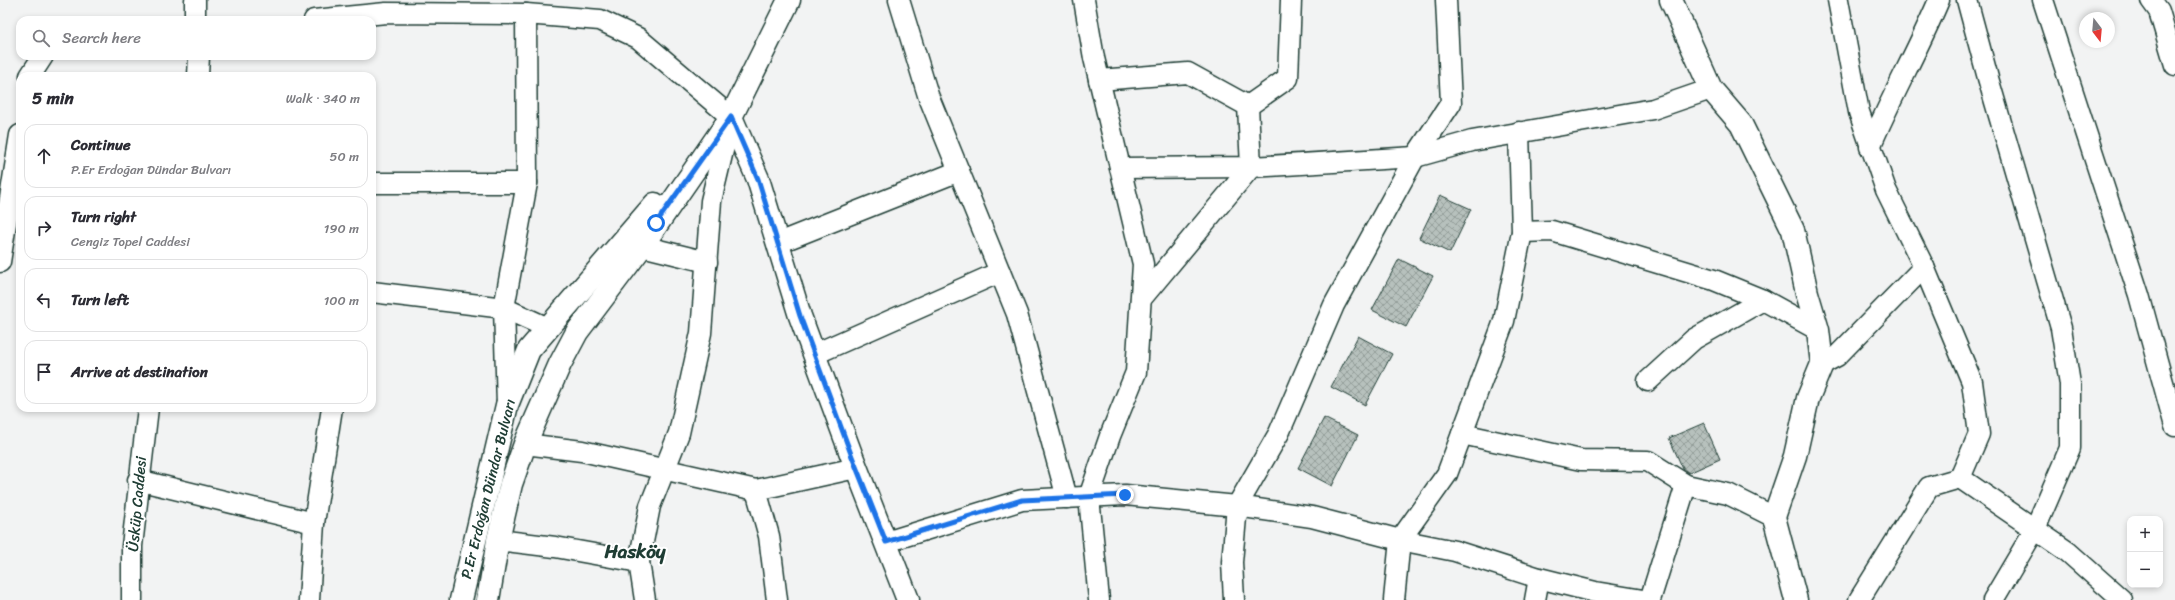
<!DOCTYPE html>
<html lang="en">
<head>
<meta charset="utf-8">
<style>
  body { margin:0; font-family:Sriracha,sans-serif; background:#f7f7f7; color:#2b2b33 }
  .controls { position:absolute; right:12px; bottom:12px; display:grid; overflow:hidden; border-radius:8px; box-shadow:0 2px 6px #0003 }
  .controls button { width:36px; height:36px; display:grid; place-items:center; padding:0; border:0; border-bottom:1px solid #e1e1e2; background:#fff; color:#2b2b33; font:20px sans-serif }
  .compass { position:absolute; left:2079px; top:12px; width:36px; height:36px; border-radius:50%; background:#fff; box-shadow:0 2px 6px #0003; rotate:164deg }
  .stop { position:absolute; width:12px; height:12px; margin:-9px; border:3px solid #1a73e8; border-radius:50%; background:#fff }
  .stop.end { background:#1a73e8; border-color:#fff; box-shadow:0 1px 4px #0008 }
  .list { margin:0; padding:0; list-style:none }
  h2 { display:flex; justify-content:space-between; align-items:center; height:52px; margin:0; padding:0 16px; font-size:17px }
  h2 small { font-size:13px; font-weight:400; color:#7c7c81 }
  .list li { display:grid; grid-template-columns:26px 1fr auto; gap:12px; align-items:center; box-sizing:border-box; height:64px; margin:0 8px 8px; padding:0 8px; border:1px solid #e1e1e2; border-radius:12px }
  .list b { display:block; font-size:15px; white-space:nowrap }
  .list p { margin:0; font-size:13px; white-space:nowrap; color:#7c7c81 }
  .list em { font-size:13px; font-style:normal; color:#7c7c81 }
  .icon { flex:none; width:22px; height:22px; fill:none; stroke:currentColor; stroke-width:2; stroke-linecap:round; stroke-linejoin:round }
  .map { position:relative; flex:none; width:2175px; height:600px; overflow:hidden }
  .search { position:absolute; background:#fff; box-shadow:0 2px 6px #0003; left:16px; top:16px; width:360px; height:44px; display:flex; align-items:center; gap:10px; box-sizing:border-box; padding:0 14px; border-radius:12px; color:#7c7c81; font-size:15px }
  .panel { position:absolute; background:#fff; box-shadow:0 2px 6px #0003; left:16px; top:72px; width:360px; height:340px; border-radius:12px }
  .map>svg:first-child { display:block }
  .building { fill:url(#building-cross-hatch); stroke:#1f3d34 }
  .lines { fill:none; stroke-linecap:round; stroke-linejoin:round }
  .minor-casing { stroke:#1f3d34; stroke-width:23 }
  .major-casing { stroke:#1f3d34; stroke-width:25 }
  .minor { stroke:#fff; stroke-width:20 }
  .major { stroke:#fff; stroke-width:22 }
  .route { stroke:#1a73e8; stroke-width:5 }
  .labels { text-anchor:middle; dominant-baseline:central; stroke-width:4; stroke-linejoin:round; paint-order:stroke }
  .street-label { font-size:15px; fill:#1f3d34; stroke:#fff }
  .district-label { font-size:19px; font-weight:bold; fill:#1f3d34; stroke:#fff }
</style>
</head>
<body>
<div class="map">
<svg width="2175" height="600" viewBox="0 0 2175 600">
  <defs>
    <pattern id="building-cross-hatch" width="8" height="8" patternUnits="userSpaceOnUse"><rect width="8" height="8" fill="#b7c1bd"/><path d="M0 0l8 8M0 8l8-8" fill="none" stroke="#949e9a"/></pattern>
  </defs>
  <rect width="100%" height="100%" fill="#f2f3f3"/>
  <filter id="ink" filterUnits="userSpaceOnUse"><feTurbulence type="fractalNoise" baseFrequency=".025" numOctaves="2"/><feDisplacementMap in="SourceGraphic" scale="8" xChannelSelector="R" yChannelSelector="G"/><feConvolveMatrix kernelMatrix="1 2 1 2 8 2 1 2 1" color-interpolation-filters="sRGB"/></filter>
  <g filter="url(#ink)">
    <g class="building">
      <path d="M1440,195L1471,209L1450,253L1419,238Z"/>
      <path d="M1399,259L1433,276L1406,327L1372,310Z"/>
      <path d="M1358,336L1392,354L1365,405L1331,387Z"/>
      <path d="M1324,418L1358,435L1332,486L1298,468Z"/>
      <path d="M1704,423L1720,459L1689,473L1683,469L1669,438Z"/>
    </g>
    <g class="lines">
      <g class="minor-casing">
        <g id="minor">
          <path d="M195,0V20"/>
          <path d="M899,0L928,95L1017,314L1067,498"/>
          <path d="M1084,0L1094,58L1143,264L1136,372L1110,436L1089,497L1099,600"/>
          <path d="M1967,0L1988,78L2061,328L2070,384V448L2035,529L1993,600"/>
          <path d="M2043,0L2139,295L2175,426"/>
          <path d="M2151,0L2159,11L2175,65"/>
          <path d="M314,20L386,13L526,14L600,20L638,38L731,117L711,201L701,333L679,433L650,506L639,562L645,600"/>
          <path d="M30,76L43,56"/>
          <path d="M198,76L199,56"/>
          <path d="M1099,80L1188,73L1248,106L1251,167L1141,299"/>
          <path d="M1248,106L1288,78L1291,0"/>
          <path d="M1870,147C1891,97 1918,50 1939,0"/>
          <path d="M1120,168L1251,167L1415,157L1472,141L1653,109L1711,89"/>
          <path d="M372,183H527"/>
          <path d="M1522,232L1552,231L1714,280L1763,300L1818,330"/>
          <path d="M778,243L959,171"/>
          <path d="M642,246L707,262"/>
          <path d="M0,262L20,135"/>
          <path d="M1924,267L1972,382L1979,434L1960,478L2068,552L2122,600"/>
          <path d="M372,292L504,308L548,328"/>
          <path d="M815,354L1000,272"/>
          <path d="M1822,364L1837,356L1924,267L1886,190L1859,112L1838,0"/>
          <path d="M1648,381L1694,339L1763,300"/>
          <path d="M507,405L504,308L527,183L526,14"/>
          <path d="M1462,434L1581,460L1648,461L1686,485L1728,494L1774,517"/>
          <path d="M525,444L582,451L756,490L856,468"/>
          <path d="M138,480L314,523"/>
          <path d="M756,490L769,536L777,600"/>
          <path d="M498,540L555,547L639,562"/>
          <path d="M886,542L1022,500L1125,495L1237,506L1312,517L1400,540L1455,551L1539,578L1595,592L1643,600"/>
          <path d="M132,600V546L148,408"/>
          <path d="M309,600L314,523L332,408"/>
          <path d="M1234,600L1232,562L1237,506L1279,433L1334,305L1415,157L1451,103L1446,0"/>
          <path d="M1394,600L1400,540L1447,474L1504,321L1522,232L1519,132"/>
          <path d="M1535,600L1539,578"/>
          <path d="M1650,600L1686,485"/>
          <path d="M1859,600L1929,487L1960,478"/>
        </g>
      </g>
      <g class="major-casing">
        <g id="major">
          <path d="M1671,0L1711,89L1741,124L1793,230L1807,293L1818,330L1822,364L1808,398L1795,456L1774,517L1796,600"/>
          <path d="M731,117L758,179L800,316L851,454L908,600"/>
          <path d="M461,600L507,405L529,350L655,204"/>
          <path d="M488,600L498,540L511,484L525,444L560,364L577,332L642,246L731,117L789,0"/>
        </g>
      </g>
      <use href="#minor" class="minor"/>
      <use href="#major" class="major"/>
    </g>
  </g>
  <g class="lines" filter="url(#ink)">
    <path class="route" d="M656,223L731,117L758,179L800,316L851,454L886,542L1022,500L1125,495"/>
  </g>
  <g class="labels">
    <g class="street-label">
      <text transform="translate(488 489) rotate(-76)">P.Er Erdoğan Dündar Bulvarı</text>
      <text transform="translate(137 504) rotate(-85)">Üsküp Caddesi</text>
    </g>
    <g class="district-label">
      <text x="635" y="551">Hasköy</text>
    </g>
  </g>
</svg>
<div class="controls">
<button>+</button>
<button>−</button>
</div>
<svg class="compass" viewBox="-18 -18 36 36"><path d="M0-13l5 13h-10z" fill="#e53935"/><path d="M0 13l5-13h-10z" fill="#7c7c81"/></svg>
<div class="stop" style="left:656px;top:223px"></div>
<div class="stop end" style="left:1125px;top:495px"></div>
<div class="search"><svg class="icon" aria-label="search" viewBox="0 0 24 24"><circle cx="10" cy="10" r="6"/><path d="M15 15l6 6"/></svg>Search here</div>
<section class="panel">
<h2>5 min<small>Walk · 340 m</small></h2>
<ul class="list">
<li><svg class="icon" aria-label="ahead" viewBox="0 0 24 24"><path d="M12 20V5M6 11l6-6 6 6"/></svg><div><b>Continue</b><p>P.Er Erdoğan Dündar Bulvarı</p></div><em>50 m</em></li>
<li><svg class="icon" aria-label="right" viewBox="0 0 24 24"><path d="M7 20v-9h11M14 6l5 5-5 5"/></svg><div><b>Turn right</b><p>Cengiz Topel Caddesi</p></div><em>190 m</em></li>
<li><svg class="icon" aria-label="left" viewBox="0 0 24 24"><path d="M17 20v-9H6M10 6l-5 5 5 5"/></svg><div><b>Turn left</b></div><em>100 m</em></li>
<li><svg class="icon" aria-label="arrive" viewBox="0 0 24 24"><path d="M6 21V4h12l-3 4 3 4H6"/></svg><div><b>Arrive at destination</b></div></li>
</ul>
</section>
</div>
</body>
</html>
